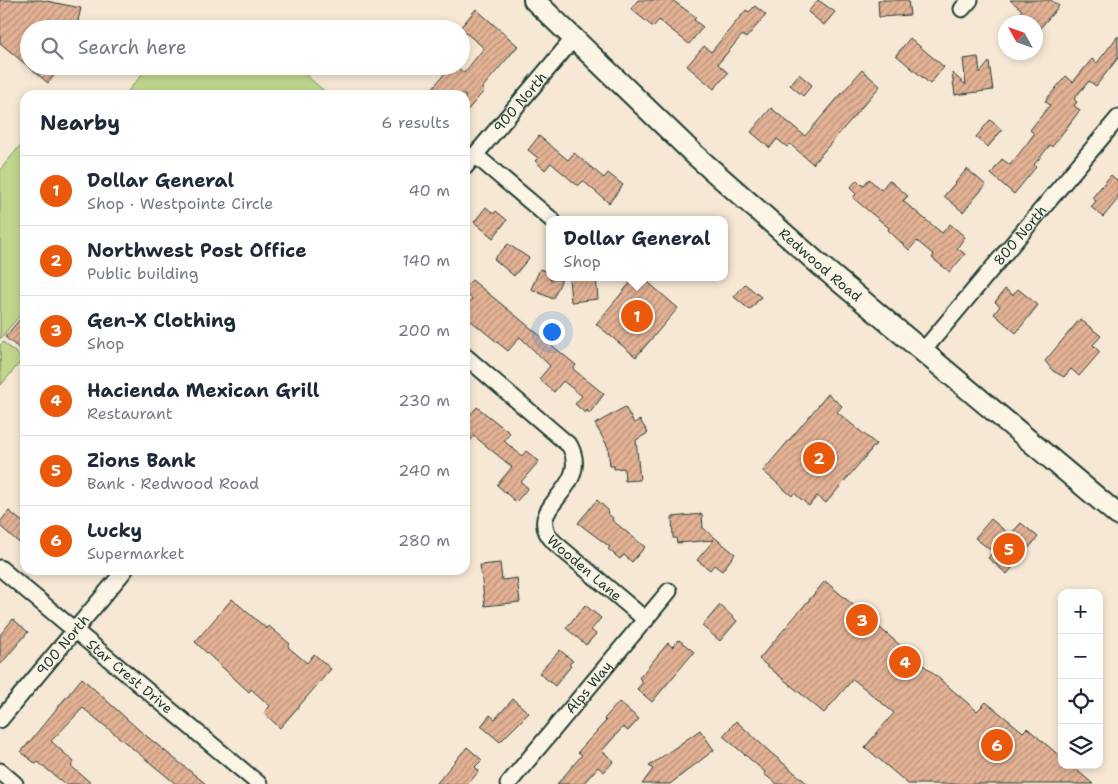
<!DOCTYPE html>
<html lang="en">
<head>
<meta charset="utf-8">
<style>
  body { margin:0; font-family:"Shantell Sans",sans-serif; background:#f2f2f3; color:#1f2937 }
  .controls { position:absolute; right:15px; bottom:15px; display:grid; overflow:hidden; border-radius:10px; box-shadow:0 2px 8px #0003 }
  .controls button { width:45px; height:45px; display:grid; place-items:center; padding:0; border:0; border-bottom:1px solid #e0e1e3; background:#fff; color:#1f2937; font:25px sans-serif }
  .compass { position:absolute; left:998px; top:15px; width:45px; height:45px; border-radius:50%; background:#fff; box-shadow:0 2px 8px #0003; rotate:310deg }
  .you { position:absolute; left:551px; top:331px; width:18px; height:18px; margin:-12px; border:4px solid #fff; border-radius:50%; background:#1a73e8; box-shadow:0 0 0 8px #1a73e833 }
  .badge { display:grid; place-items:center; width:32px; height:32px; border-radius:50%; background:#ea580c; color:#fff; font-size:16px; font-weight:700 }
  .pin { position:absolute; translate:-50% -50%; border:2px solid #fff; box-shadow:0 1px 5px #0006 }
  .popup { position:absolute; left:546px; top:216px; width:182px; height:65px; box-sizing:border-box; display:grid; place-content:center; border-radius:10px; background:#fff; filter:drop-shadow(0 1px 4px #0005); font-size:16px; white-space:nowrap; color:#747a83 }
  .popup b { font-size:19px; color:#1f2937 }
  .popup::after { content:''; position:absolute; left:50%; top:100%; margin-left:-10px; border:10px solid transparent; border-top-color:#fff }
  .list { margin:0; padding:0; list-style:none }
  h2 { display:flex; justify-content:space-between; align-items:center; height:65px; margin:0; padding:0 20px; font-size:21px }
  h2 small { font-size:16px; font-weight:400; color:#747a83 }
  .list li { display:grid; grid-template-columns:32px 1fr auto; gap:15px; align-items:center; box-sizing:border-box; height:70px; padding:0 20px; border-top:1px solid #e0e1e3 }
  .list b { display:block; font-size:19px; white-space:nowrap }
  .list p { margin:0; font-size:16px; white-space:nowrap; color:#747a83 }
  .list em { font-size:16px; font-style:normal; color:#747a83 }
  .icon { flex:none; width:28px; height:28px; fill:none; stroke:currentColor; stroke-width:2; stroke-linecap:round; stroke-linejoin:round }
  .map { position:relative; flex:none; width:1118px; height:784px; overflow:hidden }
  .search { position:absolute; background:#fff; box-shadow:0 2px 8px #0003; left:20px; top:20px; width:450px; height:55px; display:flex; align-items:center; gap:12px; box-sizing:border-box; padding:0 18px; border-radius:28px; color:#747a83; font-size:19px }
  .panel { position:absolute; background:#fff; box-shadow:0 2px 8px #0003; left:20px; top:90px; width:450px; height:485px; border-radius:15px }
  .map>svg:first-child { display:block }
  .green { fill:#c0d68c; stroke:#708a60 }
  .building { fill:url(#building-hatch); stroke:#1f3d34 }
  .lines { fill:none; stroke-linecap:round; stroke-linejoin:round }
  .minor-casing { stroke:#1f3d34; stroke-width:19 }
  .secondary-casing { stroke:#1f3d34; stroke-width:24 }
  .minor { stroke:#fcf5e5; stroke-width:15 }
  .secondary { stroke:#fcf5e5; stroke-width:20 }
  .labels { text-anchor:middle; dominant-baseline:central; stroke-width:4.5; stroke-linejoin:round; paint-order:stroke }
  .street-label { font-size:14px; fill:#1f3d34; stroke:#fcf5e5 }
</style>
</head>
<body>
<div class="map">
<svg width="1118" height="784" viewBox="0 0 1118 784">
  <defs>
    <pattern id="building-hatch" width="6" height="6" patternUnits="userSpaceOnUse" patternTransform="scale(1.25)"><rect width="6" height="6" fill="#e4b295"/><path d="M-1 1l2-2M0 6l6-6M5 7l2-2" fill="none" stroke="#b8927a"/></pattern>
  </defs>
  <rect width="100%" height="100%" fill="#f7e8d5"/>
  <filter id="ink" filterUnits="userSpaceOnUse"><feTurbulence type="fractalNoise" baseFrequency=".02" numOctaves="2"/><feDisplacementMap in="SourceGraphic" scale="10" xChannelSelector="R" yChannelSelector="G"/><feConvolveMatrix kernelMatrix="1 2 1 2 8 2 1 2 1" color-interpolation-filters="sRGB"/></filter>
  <g filter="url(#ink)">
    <g class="green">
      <path d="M149,66H295L329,95H125Z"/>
      <path d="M25,140V309L0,339V170Z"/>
      <path d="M3,342L23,359L1,385L0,345Z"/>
    </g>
    <g class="building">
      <path d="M0,0H41L81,8L76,29H29V66H62L48,83L0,43Z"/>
      <path d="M638,0H672L696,17L694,20L703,27L689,44L659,20L653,27L631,9Z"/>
      <path d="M818,0L835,12L824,25L808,12Z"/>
      <path d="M878,0H908L910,15L879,17Z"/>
      <path d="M1010,0H1051L1059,6L1036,33V22H1012L1022,10Z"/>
      <path d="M755,6L766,15L746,38L742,35L718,64L728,73L714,89L687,66L704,46L711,52L746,10L749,12Z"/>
      <path d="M476,9L518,46L482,88L484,91L465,113V95H427L451,66H456L464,73L484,48L460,28Z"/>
      <path d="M1118,36V58L1096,86L1089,81L1074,99L1077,102L1074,106L1080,110L1052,147L1050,145L1034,165L1036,167L1014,194L991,174L1002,159L1010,165L1026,145L1034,134L1030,130L1050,105L1045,101L1066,76L1073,82L1092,59L1097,63Z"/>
      <path d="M910,38L944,67L930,84L896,55Z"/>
      <path d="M978,57L980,73L989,62L993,90L955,95L952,73L966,85L963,59Z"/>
      <path d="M862,70L880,86L813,164L790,144L787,147L777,139L770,148L751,132L771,108L805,136Z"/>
      <path d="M799,74L812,85L803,96L790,85Z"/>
      <path d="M990,120L1002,130L988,147L976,137Z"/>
      <path d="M539,136L568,160L574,153L604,178L608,173L623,185L609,203L583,181L578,186L551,163L545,170L535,161L538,158L528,150Z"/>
      <path d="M967,169L986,185L963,212L944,196Z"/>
      <path d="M1111,175L1118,181V199L1103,217L1091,207L1096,201L1092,198Z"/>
      <path d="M869,179L881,190L889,180L908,196L903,201L942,233L950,224L965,237L957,248L965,254L950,272L932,258L934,255L917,241L909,250L888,230L889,228L853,198L856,194L850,188L857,180L863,186Z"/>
      <path d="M486,207L494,214L496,211L507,220L493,238L474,222Z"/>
      <path d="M508,244L529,258L514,276L494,259Z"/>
      <path d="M540,269L550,273V280L562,279L553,299L531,289Z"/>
      <path d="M596,277L598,299L571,302L569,278Z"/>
      <path d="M635,277H642L678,308L636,357L596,324Z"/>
      <path d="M472,280L576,365L573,369L604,394L589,414L587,410L585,413L575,404L582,396L563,381L554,392L539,379L550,366L520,337L508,351L465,316V307L472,299L465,293V287Z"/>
      <path d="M745,284L761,297L750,310L734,297Z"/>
      <path d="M1005,289L1013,295L1018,289L1038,305L1016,333L994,314L1000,306L995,302Z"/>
      <path d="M25,313V353L5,337Z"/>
      <path d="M1080,319L1101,336L1093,345L1100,352L1079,376L1071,369L1064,377L1053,371L1045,361Z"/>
      <path d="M828,394L842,406L837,412L876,444L826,503L817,496L809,506L794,493L792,496L763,471Z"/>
      <path d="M477,407L510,433L504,441L522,456L526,451L539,461L521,482L528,488L516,502L497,485L512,467L474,436L465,448V421Z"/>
      <path d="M625,407L634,423L640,420L648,433L636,440L640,480L625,481L624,468L614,469V466H610L608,447L595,424Z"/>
      <path d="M597,500L609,511L607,513L613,518L612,520L645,547L632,562L624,555L620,559L608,549L610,547L578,523Z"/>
      <path d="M9,511L25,524V548L0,526V522Z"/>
      <path d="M702,514L703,528L735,554L722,571L714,565L710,570L697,560L714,540L677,543L676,538H673L672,517Z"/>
      <path d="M991,519L1010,535L1021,523L1038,537L1007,574L988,558L993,552L975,538Z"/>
      <path d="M500,563L502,580L517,578L520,602L485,606L480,565Z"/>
      <path d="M825,581L977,711L986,702L1023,732L1027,728L1062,758V765H1071L1093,784H908L865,747L894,713L853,679L824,713L759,659Z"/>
      <path d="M232,599L267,629L269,626L290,644L288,647L307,663L314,654L331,669L280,728L264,713L270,706L251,689L249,692L195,642Z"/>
      <path d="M585,605L601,618L591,630L596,634L586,645L566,628Z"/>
      <path d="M720,605L737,621L720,641L702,626Z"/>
      <path d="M13,619L28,632L0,665V635Z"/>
      <path d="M679,640L694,652L652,702L637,689L643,682L639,678L668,643L672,647Z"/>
      <path d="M560,650L573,661L569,664L571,666L555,686L539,673Z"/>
      <path d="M82,678L139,730L206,784H176L83,708L51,741L74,762L71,766L92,784H65L38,762L36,764L21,752Z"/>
      <path d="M513,699L529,713L500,742L481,726L490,715L495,719Z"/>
      <path d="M619,702L639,719L628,731L623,727L602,751L614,761L604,772L598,767L583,784H557L582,755L578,752L606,721L604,719Z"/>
      <path d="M736,721L770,752L808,784H777L764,774L765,772L723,736Z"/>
      <path d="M700,730L714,750L670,784H642L653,769L649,766Z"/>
      <path d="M467,747L482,760L475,767L479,771L468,784H436Z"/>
    </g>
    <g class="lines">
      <g class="minor-casing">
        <g id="minor">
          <path d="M962,9L970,0"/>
          <path d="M475,155L552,220"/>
          <path id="s1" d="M465,167L574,38"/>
          <path id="s2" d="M923,351L1118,118"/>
          <path id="s3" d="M465,356L570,446C593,491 518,507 555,543L646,620"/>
          <path id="s4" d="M0,568L259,784"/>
          <path id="s5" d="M0,720L125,570"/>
          <path d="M0,771L15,784"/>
          <path id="s6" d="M508,784L669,591"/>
        </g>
      </g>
      <g class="secondary-casing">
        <g id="secondary">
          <path id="s7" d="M534,0L695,155L821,266L1118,515"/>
        </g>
      </g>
      <use href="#minor" class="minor"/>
      <use href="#secondary" class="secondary"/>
    </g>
  </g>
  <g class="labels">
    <g class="street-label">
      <text stroke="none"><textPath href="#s1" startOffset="85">900 North</textPath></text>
      <text stroke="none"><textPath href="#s2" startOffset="151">800 North</textPath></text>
      <text stroke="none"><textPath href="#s7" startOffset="390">Redwood Road</textPath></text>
      <text stroke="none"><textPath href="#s3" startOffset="286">Wooden Lane</textPath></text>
      <text stroke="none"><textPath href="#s5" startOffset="98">900 North</textPath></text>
      <text stroke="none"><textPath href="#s4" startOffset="169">Star Crest Drive</textPath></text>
      <text stroke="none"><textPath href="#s6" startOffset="126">Alps Way</textPath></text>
    </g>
  </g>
</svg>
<div class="controls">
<button>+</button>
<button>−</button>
<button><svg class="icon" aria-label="locate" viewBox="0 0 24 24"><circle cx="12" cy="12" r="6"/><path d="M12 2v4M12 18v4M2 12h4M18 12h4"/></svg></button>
<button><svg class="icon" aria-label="layers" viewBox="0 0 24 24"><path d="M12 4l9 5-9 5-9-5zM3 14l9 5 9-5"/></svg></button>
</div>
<svg class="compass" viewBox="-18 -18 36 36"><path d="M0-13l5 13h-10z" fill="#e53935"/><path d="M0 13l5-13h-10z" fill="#747a83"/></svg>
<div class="you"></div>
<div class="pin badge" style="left:637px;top:316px">1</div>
<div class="popup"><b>Dollar General</b>Shop</div>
<div class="pin badge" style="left:819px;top:458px">2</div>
<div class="pin badge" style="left:862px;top:620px">3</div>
<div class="pin badge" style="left:905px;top:662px">4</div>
<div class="pin badge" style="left:1009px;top:549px">5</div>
<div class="pin badge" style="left:997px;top:745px">6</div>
<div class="search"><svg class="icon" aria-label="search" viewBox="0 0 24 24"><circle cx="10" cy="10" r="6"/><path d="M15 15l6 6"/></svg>Search here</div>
<section class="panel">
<h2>Nearby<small>6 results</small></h2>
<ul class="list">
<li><span class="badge">1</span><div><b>Dollar General</b><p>Shop · Westpointe Circle</p></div><em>40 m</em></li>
<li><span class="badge">2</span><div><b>Northwest Post Office</b><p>Public building</p></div><em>140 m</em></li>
<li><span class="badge">3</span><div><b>Gen-X Clothing</b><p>Shop</p></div><em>200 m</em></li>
<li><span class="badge">4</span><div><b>Hacienda Mexican Grill</b><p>Restaurant</p></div><em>230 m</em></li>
<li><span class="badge">5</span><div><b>Zions Bank</b><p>Bank · Redwood Road</p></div><em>240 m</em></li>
<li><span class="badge">6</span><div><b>Lucky</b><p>Supermarket</p></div><em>280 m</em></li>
</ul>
</section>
</div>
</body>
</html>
